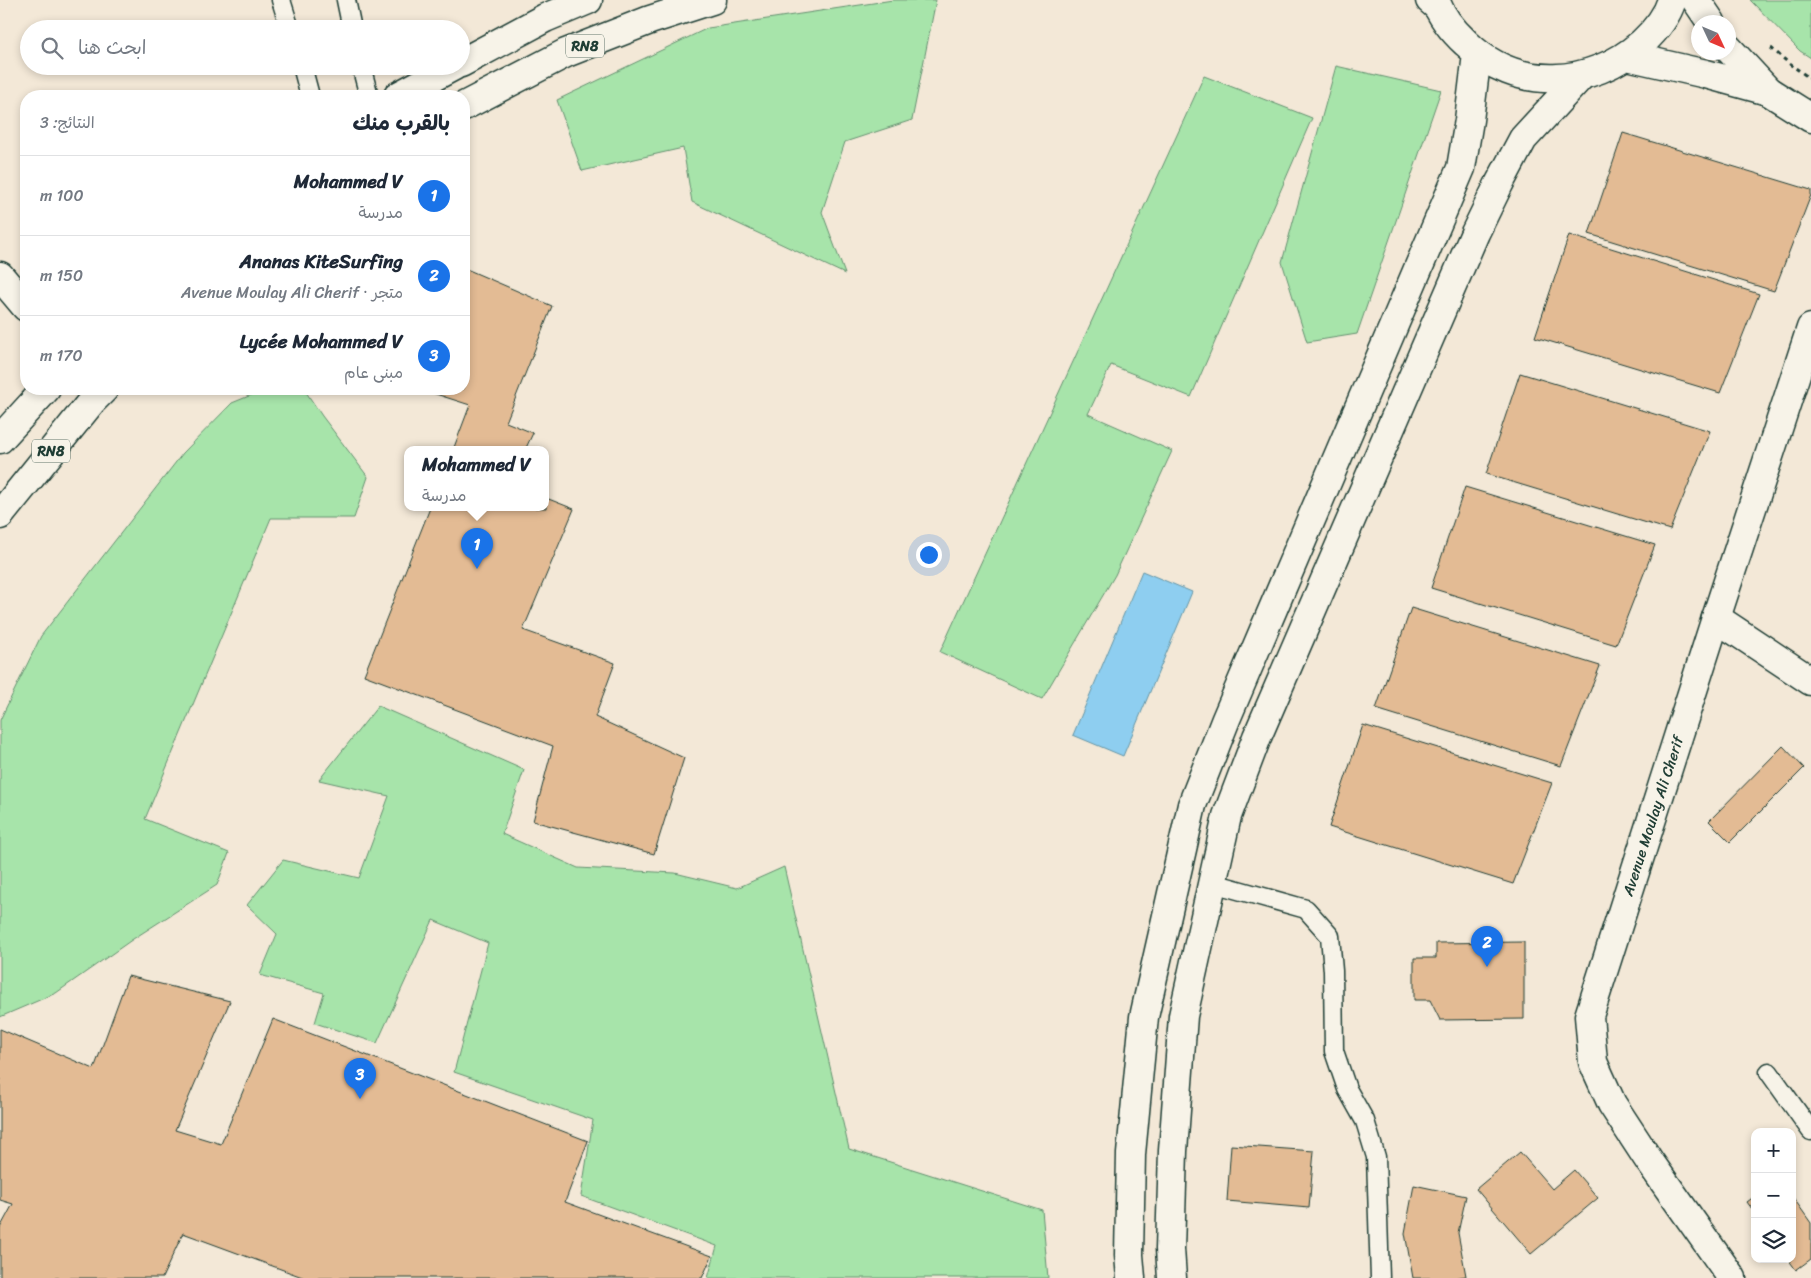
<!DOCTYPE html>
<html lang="ar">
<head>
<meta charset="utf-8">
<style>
  body { margin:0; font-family:Sriracha,"Playpen Sans Arabic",sans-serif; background:#f2f2f3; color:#1f2937; direction:rtl }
  .controls { position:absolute; right:15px; bottom:15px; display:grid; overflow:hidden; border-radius:10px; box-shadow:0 2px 8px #0003 }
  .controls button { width:45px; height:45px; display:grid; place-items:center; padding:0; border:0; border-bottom:1px solid #e0e1e3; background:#fff; color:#1f2937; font:25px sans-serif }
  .compass { position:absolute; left:1691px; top:15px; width:45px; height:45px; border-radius:50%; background:#fff; box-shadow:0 2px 8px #0003; rotate:134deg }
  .you { position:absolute; left:928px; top:554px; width:18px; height:18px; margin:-12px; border:4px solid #fff; border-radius:50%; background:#1a73e8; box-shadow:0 0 0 8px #1a73e833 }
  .badge { display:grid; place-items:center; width:32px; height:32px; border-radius:50%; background:#1a73e8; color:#fff; font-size:16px; font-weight:700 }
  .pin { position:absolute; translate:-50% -41px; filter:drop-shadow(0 1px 2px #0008) }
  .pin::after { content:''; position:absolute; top:26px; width:18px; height:15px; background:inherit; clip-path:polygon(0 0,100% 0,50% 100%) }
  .popup { position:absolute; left:404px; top:446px; width:145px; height:65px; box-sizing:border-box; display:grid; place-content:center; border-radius:10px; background:#fff; filter:drop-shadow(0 1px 4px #0005); font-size:16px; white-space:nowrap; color:#747a83 }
  .popup b { font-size:19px; color:#1f2937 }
  .popup::after { content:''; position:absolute; left:50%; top:100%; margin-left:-10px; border:10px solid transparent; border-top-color:#fff }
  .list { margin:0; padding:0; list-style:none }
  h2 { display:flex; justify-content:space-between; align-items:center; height:65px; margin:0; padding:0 20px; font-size:21px }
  h2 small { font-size:16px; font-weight:400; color:#747a83 }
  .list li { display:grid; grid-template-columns:32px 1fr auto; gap:15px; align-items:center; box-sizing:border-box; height:80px; padding:0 20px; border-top:1px solid #e0e1e3 }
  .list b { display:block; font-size:19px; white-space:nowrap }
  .list p { margin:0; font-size:16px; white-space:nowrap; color:#747a83 }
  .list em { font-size:16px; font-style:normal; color:#747a83 }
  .icon { flex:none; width:28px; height:28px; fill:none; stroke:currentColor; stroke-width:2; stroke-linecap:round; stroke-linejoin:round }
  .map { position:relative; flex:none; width:1811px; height:1278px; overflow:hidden; direction:ltr }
  .search { position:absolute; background:#fff; box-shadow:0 2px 8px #0003; left:20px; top:20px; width:450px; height:55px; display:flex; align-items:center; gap:12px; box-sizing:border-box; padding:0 18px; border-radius:28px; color:#747a83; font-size:19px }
  .panel { position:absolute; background:#fff; box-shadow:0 2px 8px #0003; left:20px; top:90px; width:450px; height:305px; border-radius:20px; direction:rtl }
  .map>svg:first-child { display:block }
  .green { fill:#a7e4aa; stroke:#63906f }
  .water { fill:#8ecef0; stroke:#6294a5 }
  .building { fill:#e3bb94; stroke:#1f3d34 }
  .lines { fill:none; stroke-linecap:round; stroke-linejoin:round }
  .lane-casing { stroke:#1f3d34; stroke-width:21 }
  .street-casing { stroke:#1f3d34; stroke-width:31 }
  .secondary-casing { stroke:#1f3d34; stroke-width:31 }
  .highway-casing { stroke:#1f3d34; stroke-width:31 }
  .path { stroke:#1f3d34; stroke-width:3; stroke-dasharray:4 4; stroke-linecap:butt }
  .lane { stroke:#f7f3e8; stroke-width:18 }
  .street { stroke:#f7f3e8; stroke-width:28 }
  .secondary { stroke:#f7f3e8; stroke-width:28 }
  .highway { stroke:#f7f3e8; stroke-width:28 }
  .labels { text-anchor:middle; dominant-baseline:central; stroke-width:4; stroke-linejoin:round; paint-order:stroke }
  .shield { fill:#f7f3e8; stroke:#60746a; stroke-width:1 }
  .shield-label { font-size:14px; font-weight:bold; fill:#1f3d34 }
  .street-label { font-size:15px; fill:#1f3d34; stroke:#f7f3e8 }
</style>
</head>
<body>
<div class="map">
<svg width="1811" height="1278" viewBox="0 0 1811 1278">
  <rect width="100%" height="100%" fill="#f3e8d7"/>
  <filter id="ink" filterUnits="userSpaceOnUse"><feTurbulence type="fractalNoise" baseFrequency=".02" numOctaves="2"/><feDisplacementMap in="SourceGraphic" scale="10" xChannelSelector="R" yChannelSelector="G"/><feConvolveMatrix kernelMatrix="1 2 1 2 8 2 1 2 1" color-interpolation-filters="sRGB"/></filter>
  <g filter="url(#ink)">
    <g class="green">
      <path d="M893,0H936L912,120L845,142L822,212L845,274L692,202L683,148L582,171L557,100L708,28Z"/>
      <path d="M1750,0H1811V58L1800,51Z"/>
      <path d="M1336,66L1441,90L1357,334L1307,342L1282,262Z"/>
      <path d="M1204,76L1312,118L1191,397L1111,365L1088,414L1172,451L1115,575L1042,699L940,652Z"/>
      <path d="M266,389H304L322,416L368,477L354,518H271L145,819L229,853L217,885L133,939L56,993L0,1017V720L41,636L183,453L232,403Z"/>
      <path d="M378,706L524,770L502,834L578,868L675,873L737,888L784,867L849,1149L1042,1210L1048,1278H708L717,1246L581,1196L593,1120L454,1072L488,943L433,920L377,1043L315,1023L324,993L260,975L277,934L247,905L283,860L359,878L389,796L319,780Z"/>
    </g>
    <path class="water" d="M1142,571L1192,592L1123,756L1073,735Z"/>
    <g class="building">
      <path d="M1623,133L1811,190V195L1774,291L1589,234Z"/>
      <path d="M1569,235L1759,294L1720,393L1535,337Z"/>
      <path d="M464,268L552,306L506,422L533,433L525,450H453L470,405L420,389H464Z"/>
      <path d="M1520,373L1710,431L1670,530L1486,474Z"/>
      <path d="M1465,487L1655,545L1616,645L1431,588Z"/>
      <path d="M546,498L574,509L523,630L615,663L595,717L684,758L654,854L533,821L553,746L364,675L430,508H546Z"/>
      <path d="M1411,608L1600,666L1561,766L1376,709Z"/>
      <path d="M1363,725L1552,783L1513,884L1329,827Z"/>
      <path d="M1783,746L1804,768L1730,842L1709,821Z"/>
      <path d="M1524,942V1019L1440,1020L1430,1000H1414V958H1436V943Z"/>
      <path d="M128,976L230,1001L175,1130L221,1144L273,1019L588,1141L565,1202L712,1256L702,1278H305L183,1233L162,1278H0V1228L13,1204L0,1200V1029L94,1069Z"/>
      <path d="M1231,1145L1314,1151L1309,1208L1227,1201Z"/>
      <path d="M1520,1152L1552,1189L1574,1170L1598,1198L1531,1254L1476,1189Z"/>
      <path d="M1414,1185L1466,1196L1458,1233L1466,1276L1453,1278H1413L1405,1233Z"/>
      <path d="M1755,1196V1213L1747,1202Z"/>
      <path d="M1792,1196L1811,1223V1259L1796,1270L1788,1259H1792Z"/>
    </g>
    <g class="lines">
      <g class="lane-casing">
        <g id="lane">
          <path d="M281,0L290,29"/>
          <path d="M346,0L352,29"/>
          <path d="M302,66L310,96"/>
          <path d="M361,66L369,96"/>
          <path d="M1213,883L1306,909L1330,936L1333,971L1334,1051L1347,1089L1365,1121L1376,1157L1380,1278"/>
          <path d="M1769,1072L1811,1131"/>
        </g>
      </g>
      <g class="street-casing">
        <g id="street">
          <path d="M0,276L26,307"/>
          <path d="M1716,618L1811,681"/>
          <path d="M1131,1278L1129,1255L1131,1154L1144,1017L1192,805L1226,719L1461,168L1469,120L1477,54"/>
          <path d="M1172,1278L1170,1249L1173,1151L1183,1016L1227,816L1257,737L1475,233L1499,184L1523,139L1581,76"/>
          <path d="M1732,1278L1650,1162L1612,1104L1593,1062L1589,1016L1716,618L1811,328"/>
        </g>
      </g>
      <g class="secondary-casing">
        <g id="secondary">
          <path d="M1435,0C1441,16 1453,31 1466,43C1516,92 1591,88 1642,43C1654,32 1667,16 1672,0"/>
          <path d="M1696,0L1711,22"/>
          <path d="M1728,48L1768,91L1811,118"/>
          <path d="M1627,56L1706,74L1768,91"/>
        </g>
      </g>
      <g class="highway-casing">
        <g id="highway">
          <path d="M1430,0L1437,6"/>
          <path d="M461,63L545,18L588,0"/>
          <path d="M398,96L454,66"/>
          <path d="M464,106L566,53L650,20L712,0"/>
          <path d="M0,439L46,389"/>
          <path d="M0,515L92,401L104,389"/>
        </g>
      </g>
      <path class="path" d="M1771,48L1791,65L1811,79"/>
      <use href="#lane" class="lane"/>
      <use href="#street" class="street"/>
      <use href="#secondary" class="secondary"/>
      <use href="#highway" class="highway"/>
    </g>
  </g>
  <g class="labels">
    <g class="shield">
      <rect x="566" y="34.5" width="38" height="23" rx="4"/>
      <rect x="32" y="439.5" width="38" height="23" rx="4"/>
    </g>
    <g class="shield-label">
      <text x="585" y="46">RN8</text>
      <text x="51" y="451">RN8</text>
    </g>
    <g class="street-label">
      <text transform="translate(1653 816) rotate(-72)">Avenue Moulay Ali Cherif</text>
    </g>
  </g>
</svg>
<div class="controls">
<button>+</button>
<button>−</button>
<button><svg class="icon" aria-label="layers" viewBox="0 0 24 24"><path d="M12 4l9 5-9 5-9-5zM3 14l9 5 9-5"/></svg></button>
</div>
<svg class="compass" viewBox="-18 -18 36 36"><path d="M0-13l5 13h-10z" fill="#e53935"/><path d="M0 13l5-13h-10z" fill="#747a83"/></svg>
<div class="you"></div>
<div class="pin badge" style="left:477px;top:569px">1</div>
<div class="popup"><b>Mohammed V</b>مدرسة</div>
<div class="pin badge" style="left:1487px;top:967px">2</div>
<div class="pin badge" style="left:360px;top:1099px">3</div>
<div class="search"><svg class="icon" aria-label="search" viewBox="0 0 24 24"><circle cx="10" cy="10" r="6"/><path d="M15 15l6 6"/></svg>ابحث هنا</div>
<section class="panel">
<h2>بالقرب منك<small>النتائج: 3</small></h2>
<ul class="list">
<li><span class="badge">1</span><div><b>Mohammed V</b><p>مدرسة</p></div><em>100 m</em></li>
<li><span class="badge">2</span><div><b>Ananas KiteSurfing</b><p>متجر · Avenue Moulay Ali Cherif</p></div><em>150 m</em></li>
<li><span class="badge">3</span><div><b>Lycée Mohammed V</b><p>مبنى عام</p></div><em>170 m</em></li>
</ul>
</section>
</div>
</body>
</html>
